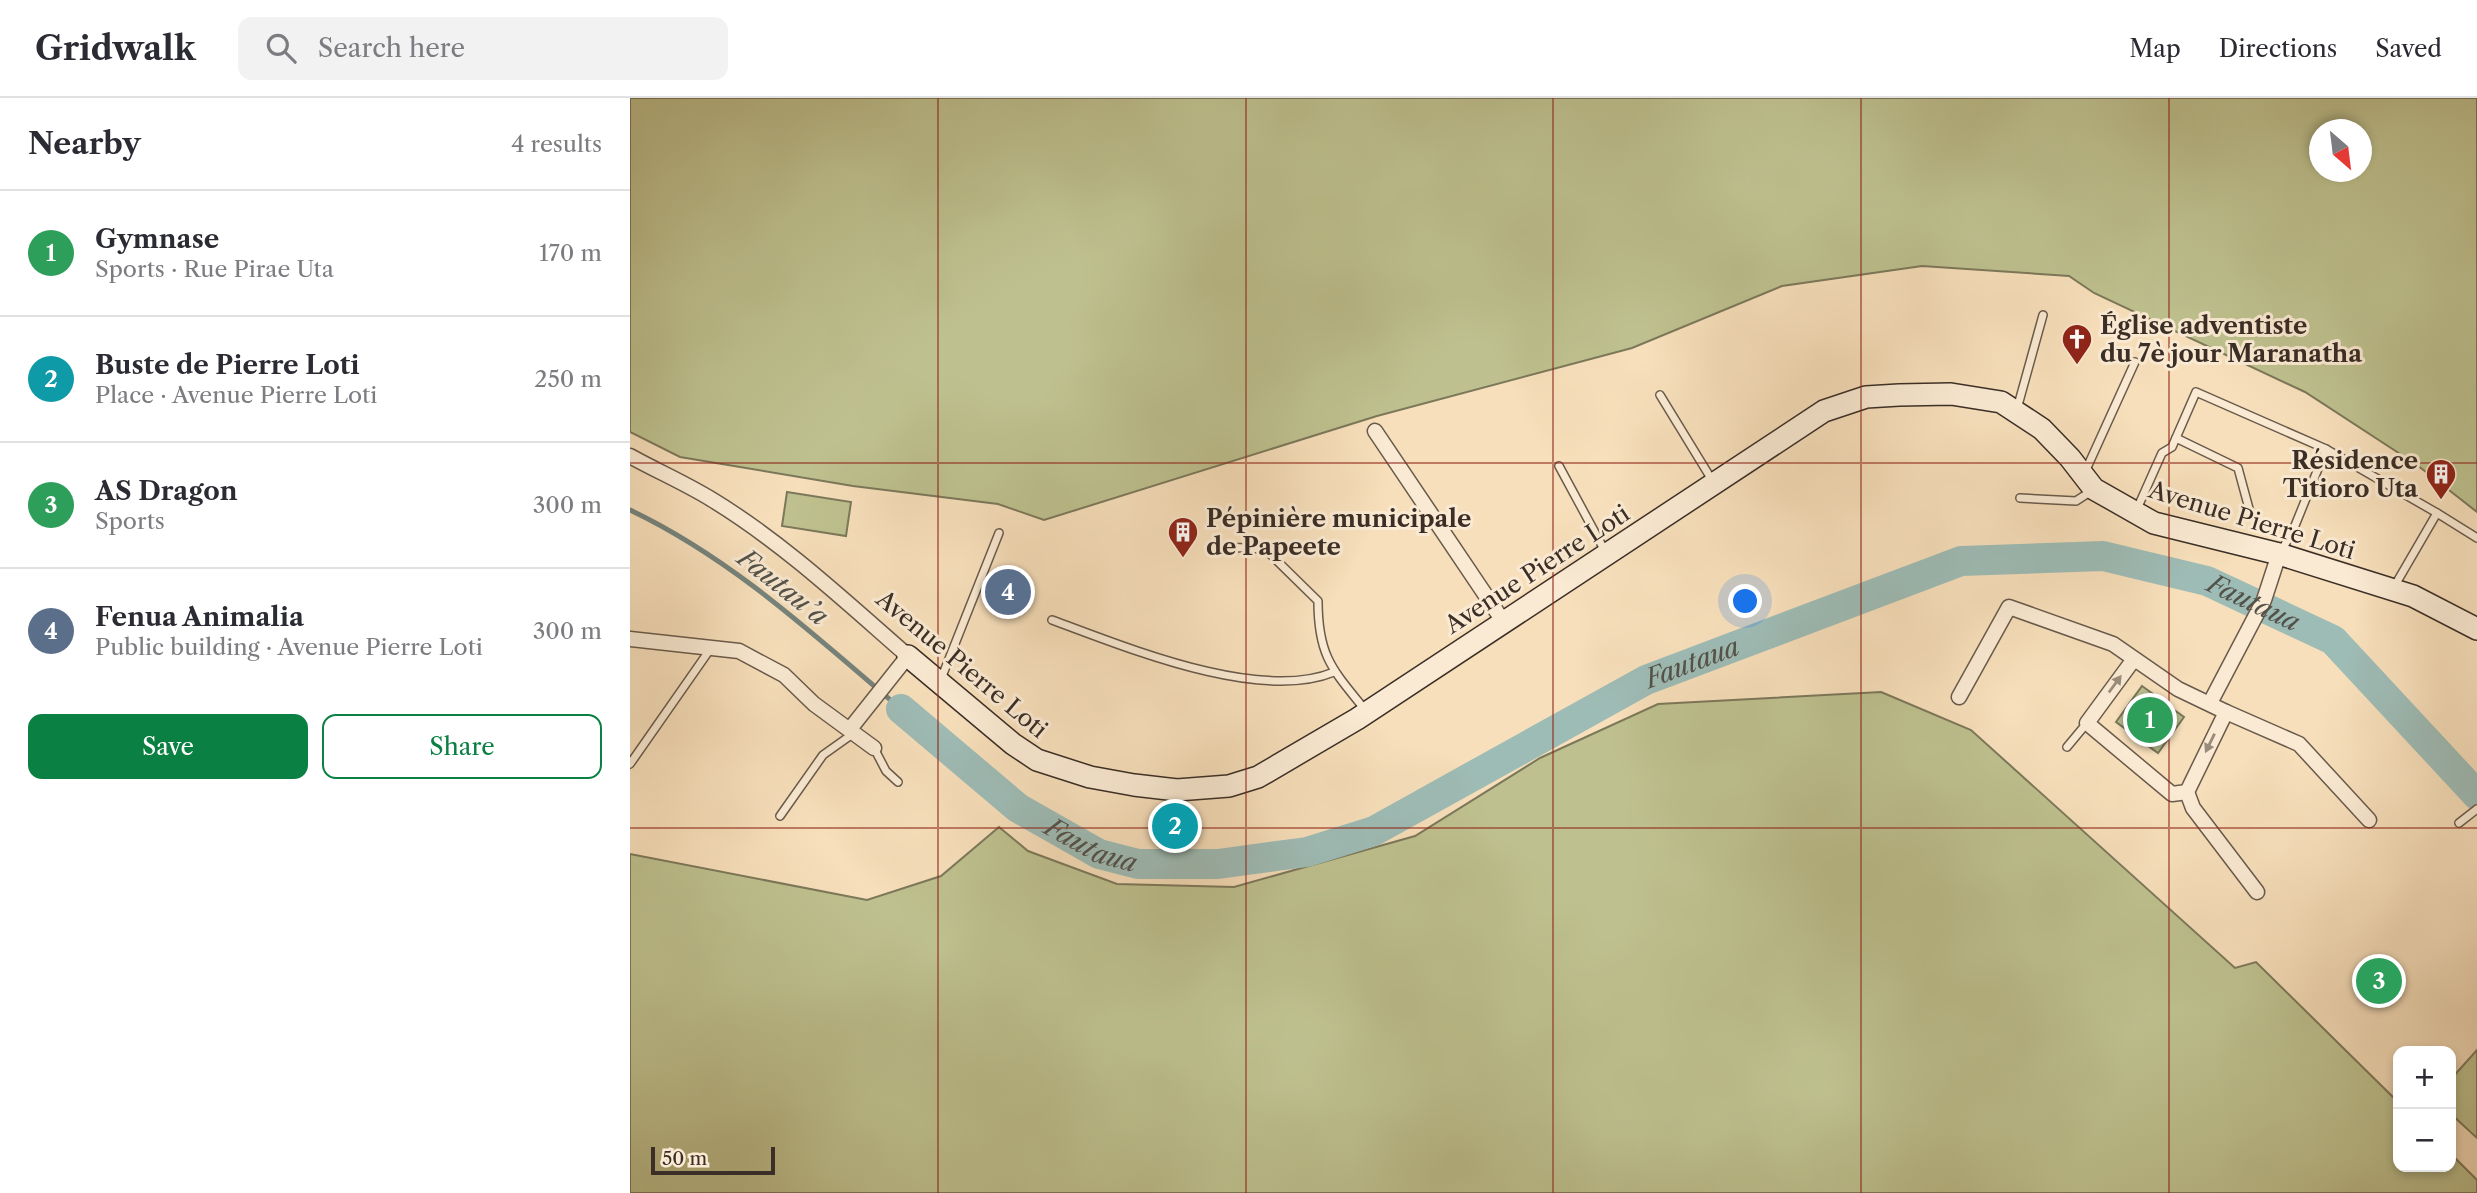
<!DOCTYPE html>
<html lang="en">
<head>
<meta charset="utf-8">
<style>
  body { margin:0; font-family:"Libre Caslon Text",serif; background:#f2f2f3; color:#2b2b33 }
  .controls { position:absolute; right:21px; bottom:21px; display:grid; overflow:hidden; border-radius:14px; box-shadow:0 4px 10px #0003 }
  .controls button { width:63px; height:63px; display:grid; place-items:center; padding:0; border:0; border-bottom:2px solid #e1e1e2; background:#fff; color:#2b2b33; font:35px sans-serif }
  .compass { position:absolute; left:1679px; top:21px; width:63px; height:63px; border-radius:50%; background:#fff; box-shadow:0 4px 10px #0003; rotate:152deg }
  .scale { position:absolute; left:21px; bottom:18px; width:124px; box-sizing:border-box; padding-left:7px; border:4px solid #3a2e26; border-top:0; font-size:19px; line-height:24px; white-space:nowrap; color:#3a2e26; -webkit-text-stroke:5px #faead3; paint-order:stroke }
  .you { position:absolute; left:1116px; top:504px; width:24px; height:24px; margin:-18px; border:5px solid #fff; border-radius:50%; background:#1a73e8; box-shadow:0 0 0 10px #1a73e833 }
  .badge { display:grid; place-items:center; width:46px; height:46px; border-radius:50%; background:#0b8043; color:#fff; font-size:23px; font-weight:700 }
  .pin { position:absolute; translate:-50% -50%; border:4px solid #fff; box-shadow:0 2px 7px #0006 }
  .list { margin:0; padding:0; list-style:none }
  h2 { display:flex; justify-content:space-between; align-items:center; height:91px; margin:0; padding:0 28px; font-size:30px }
  h2 small { font-size:23px; font-weight:400; color:#7c7c81 }
  .list li { display:grid; grid-template-columns:46px 1fr auto; gap:21px; align-items:center; box-sizing:border-box; height:126px; padding:0 28px; border-top:2px solid #e1e1e2 }
  .list b { display:block; font-size:26px; white-space:nowrap }
  .list p { margin:0; font-size:23px; white-space:nowrap; color:#7c7c81 }
  .list em { font-size:23px; font-style:normal; color:#7c7c81 }
  .actions { display:flex; gap:14px; padding:21px 28px }
  .actions a { flex:1; padding:16px 0; border:2px solid #0b8043; border-radius:14px; text-align:center; font-size:24px; color:#0b8043 }
  .actions .main { background:#0b8043; color:#fff }
  .icon { flex:none; width:38px; height:38px; fill:none; stroke:currentColor; stroke-width:2; stroke-linecap:round; stroke-linejoin:round }
  .map { position:relative; flex:none; width:1847px; height:1095px; overflow:hidden }
  header { display:flex; align-items:center; gap:42px; box-sizing:border-box; height:98px; padding:0 35px; background:#fff; border-bottom:2px solid #e1e1e2 }
  header strong { font-size:33px }
  nav { display:flex; gap:38px; margin-inline-start:auto; font-size:24px }
  .search { width:490px; height:63px; background:#f2f2f3; display:flex; align-items:center; gap:18px; box-sizing:border-box; padding:0 24px; border-radius:14px; color:#7c7c81; font-size:26px }
  main { display:flex }
  aside { flex:1; background:#fff }
  .map>svg:first-child { display:block }
  .green { fill:#bec18f; stroke:#7c785a; stroke-width:2; fill-rule:evenodd }
  .lines { fill:none; stroke-linecap:round; stroke-linejoin:round }
  .stream { stroke:#76837c; stroke-width:5 }
  .river { stroke:#9ebcb6; stroke-width:30 }
  .lane-casing { stroke:#695a4b; stroke-width:10 }
  .street-casing { stroke:#695a4b; stroke-width:17 }
  .secondary-casing { stroke:#3a2e26; stroke-width:24 }
  .lane { stroke:#faead3; stroke-width:7 }
  .street { stroke:#faead3; stroke-width:14 }
  .secondary { stroke:#faead3; stroke-width:21 }
  .oneway { fill:#9a8c7c }
  .grid { fill:none; stroke:#8f2418; stroke-width:2; stroke-opacity:0.55 }
  .labels { text-anchor:middle; dominant-baseline:central; stroke-width:6; stroke-linejoin:round; paint-order:stroke }
  .poi-label { font-size:24px; font-weight:bold; fill:#3a2e26; stroke:#faead3; text-anchor:start }
  .street-label { font-size:24px; fill:#3a2e26; stroke:#faead3 }
  .water-label { font-size:26px; font-style:italic; fill:#53524a; stroke:#faead3 }
</style>
</head>
<body>
<header>
<strong>Gridwalk</strong>
<div class="search"><svg class="icon" aria-label="search" viewBox="0 0 24 24"><circle cx="10" cy="10" r="6"/><path d="M15 15l6 6"/></svg>Search here</div>
<nav><a>Map</a><a>Directions</a><a>Saved</a></nav>
</header>
<main>
<aside>
<h2>Nearby<small>4 results</small></h2>
<ul class="list">
<li><span class="badge" style="background:#2e9e5b">1</span><div><b>Gymnase</b><p>Sports · Rue Pirae Uta</p></div><em>170 m</em></li>
<li><span class="badge" style="background:#0f9aa8">2</span><div><b>Buste de Pierre Loti</b><p>Place · Avenue Pierre Loti</p></div><em>250 m</em></li>
<li><span class="badge" style="background:#2e9e5b">3</span><div><b>AS Dragon</b><p>Sports</p></div><em>300 m</em></li>
<li><span class="badge" style="background:#5c6f8a">4</span><div><b>Fenua Animalia</b><p>Public building · Avenue Pierre Loti</p></div><em>300 m</em></li>
</ul>
<div class="actions"><a class="main">Save</a><a>Share</a></div>
</aside>
<div class="map">
<svg width="1847" height="1095" viewBox="0 0 1847 1095">
  <rect width="100%" height="100%" fill="#f7dfbb"/>
  <filter id="stains"><feTurbulence type="fractalNoise" baseFrequency=".00286" numOctaves="4"/><feColorMatrix values="0 0 0 0 .2 0 0 0 0 .09 0 0 0 0 .02 0 0 0 .5 -.17"/></filter>
  <radialGradient id="worn" r=".72"><stop offset=".6" stop-color="#630" stop-opacity="0"/><stop offset="1" stop-color="#630" stop-opacity=".3"/></radialGradient>
  <g class="green">
    <path d="M0,0H1847V414L1787,367L1675,294L1464,195L1439,178L1292,168L1152,188L1002,250L747,318L414,422L368,406L223,388L50,359L0,334ZM1689,32H1731V74H1689Z"/>
    <path d="M157,394L221,404L216,438L152,428Z"/>
    <path d="M1512,588L1530,601L1504,637L1486,624Z"/>
    <path d="M1251,594L1341,632L1605,870L1626,864L1768,1004V1069H1821V1056L1847,1082V1095H0V756L237,802L311,778L369,729L398,753L487,786L604,789L785,738L910,660L1028,606Z"/>
    <path d="M1536,606L1554,619L1528,655L1510,642Z"/>
    <path d="M1847,952V1040L1821,1016V981Z"/>
  </g>
  <g class="lines">
    <path class="stream" d="M0,412C103,461 185,538 271,611"/>
    <path class="river" id="s1" d="M271,611L388,710L469,756L508,766H588L677,754L744,733L1016,582L1331,463L1473,458L1577,483L1703,542L1847,697"/>
    <g class="lane-casing">
      <g id="lane">
        <path d="M1030,297L1082,382"/>
        <path d="M1387,311L1413,217"/>
        <path d="M1546,340L1608,370L1621,418"/>
        <path d="M929,368L976,455"/>
        <path d="M1455,374L1505,264"/>
        <path d="M1390,400L1446,403L1463,392"/>
        <path d="M1507,411L1532,355L1542,349L1566,294L1696,351L1807,415"/>
        <path d="M594,449L635,451L688,503C688,559 703,572 736,613"/>
        <path d="M1651,453L1662,435L1696,351"/>
        <path d="M1764,489L1807,415L1847,440"/>
        <path d="M422,522C496,549 629,605 704,574"/>
        <path d="M311,581L369,435"/>
        <path d="M1437,649L1457,625"/>
        <path d="M244,650L256,673L268,684"/>
        <path d="M0,666L81,550"/>
        <path d="M150,718L193,657L224,635"/>
        <path d="M1829,725L1847,711"/>
      </g>
    </g>
    <g class="street-casing">
      <g id="street">
        <path d="M745,333L873,523"/>
        <path d="M0,358C27,373 55,385 81,401C152,444 215,503 278,558L220,631"/>
        <path d="M0,541L109,553L154,577L184,606L244,650"/>
        <path d="M1329,599L1379,509L1483,546L1548,591L1596,614L1557,694L1542,696L1457,625L1504,561"/>
        <path d="M1580,605L1634,502L1649,456"/>
        <path d="M1596,614L1669,646L1739,722"/>
        <path d="M1557,694L1563,710L1627,794"/>
      </g>
    </g>
    <g class="secondary-casing">
      <path id="secondary" d="M278,558L383,646L407,662L460,679L504,687L547,692L599,688L628,679L727,621L1194,313L1236,299L1269,297L1321,296L1371,304L1412,331L1440,360L1464,391L1524,425L1649,456L1783,498L1847,531"/>
    </g>
    <use href="#lane" class="lane"/>
    <use href="#street" class="street"/>
    <use href="#secondary" class="secondary"/>
  </g>
  <defs><path id="oneway-solid" d="M-6-.8H1V-3.2L6.5 0L1 3.2V.8H-6Z" transform="scale(1.75)"/></defs>
  <g class="oneway">
    <use href="#oneway-solid" transform="translate(1485 586) rotate(-54)"/>
    <use href="#oneway-solid" transform="translate(1580 645) rotate(116)"/>
  </g>
  <path class="grid" d="M308,0V1095M616,0V1095M923,0V1095M1231,0V1095M1539,0V1095M0,365H1847M0,730H1847"/>
  <defs>
    <g id="church-pin" transform="scale(1.575)"><path d="M0 17L-7.5 6A9.5 9.5 0 1 1 7.5 6Z" fill="#8f2418" stroke="#faead3"/><path d="M-1.2-6h2.4v3.5h3.3v2.4h-3.3V6h-2.4V-.1h-3.3v-2.4h3.3Z" fill="#fff"/></g>
    <g id="building-pin" transform="scale(1.575)"><path d="M0 17L-7.5 6A9.5 9.5 0 1 1 7.5 6Z" fill="#8f2418" stroke="#faead3"/><path d="M-4-6H4V6H1V3H-1V6H-4ZM-2.5-4.3h1.7v1.8h-1.7ZM.8-4.3h1.7v1.8H.8ZM-2.5-1h1.7V.8h-1.7ZM.8-1h1.7V.8H.8Z" fill="#fff"/></g>
  </defs>
  <g fill-rule="evenodd">
    <use href="#church-pin" x="1447" y="241"/>
    <use href="#building-pin" x="1811" y="376"/>
    <use href="#building-pin" x="553" y="434"/>
  </g>
  <g class="labels">
    <g class="poi-label">
      <text x="1470" y="227">Église adventiste<tspan x="1470" dy="28">du 7è jour Maranatha</tspan></text>
      <text x="1788" y="362" text-anchor="end">Résidence<tspan x="1788" dy="28">Titioro Uta</tspan></text>
      <text x="576" y="420">Pépinière municipale<tspan x="576" dy="28">de Papeete</tspan></text>
    </g>
    <g class="street-label">
      <text transform="translate(1622 422) rotate(17)">Avenue Pierre Loti</text>
      <text transform="translate(907 471) rotate(-33)">Avenue Pierre Loti</text>
      <text transform="translate(332 566) rotate(40)">Avenue Pierre Loti</text>
    </g>
    <g class="water-label">
      <text transform="translate(153 489) rotate(38)">Fautau’a</text>
      <text stroke="none"><textPath href="#s1" startOffset="1475">Fautaua</textPath></text>
      <text stroke="none"><textPath href="#s1" startOffset="887">Fautaua</textPath></text>
      <text stroke="none"><textPath href="#s1" startOffset="236">Fautaua</textPath></text>
    </g>
  </g>
  <rect width="100%" height="100%" filter="url(#stains)"/>
  <rect width="100%" height="100%" fill="url(#worn)"/>
</svg>
<div class="controls">
<button>+</button>
<button>−</button>
</div>
<svg class="compass" viewBox="-18 -18 36 36"><path d="M0-13l5 13h-10z" fill="#e53935"/><path d="M0 13l5-13h-10z" fill="#7c7c81"/></svg>
<div class="scale">50 m</div>
<div class="you"></div>
<div class="pin badge" style="left:1520px;top:622px;background:#2e9e5b">1</div>
<div class="pin badge" style="left:545px;top:728px;background:#0f9aa8">2</div>
<div class="pin badge" style="left:1749px;top:883px;background:#2e9e5b">3</div>
<div class="pin badge" style="left:378px;top:494px;background:#5c6f8a">4</div>
</div>
</main>
</body>
</html>
